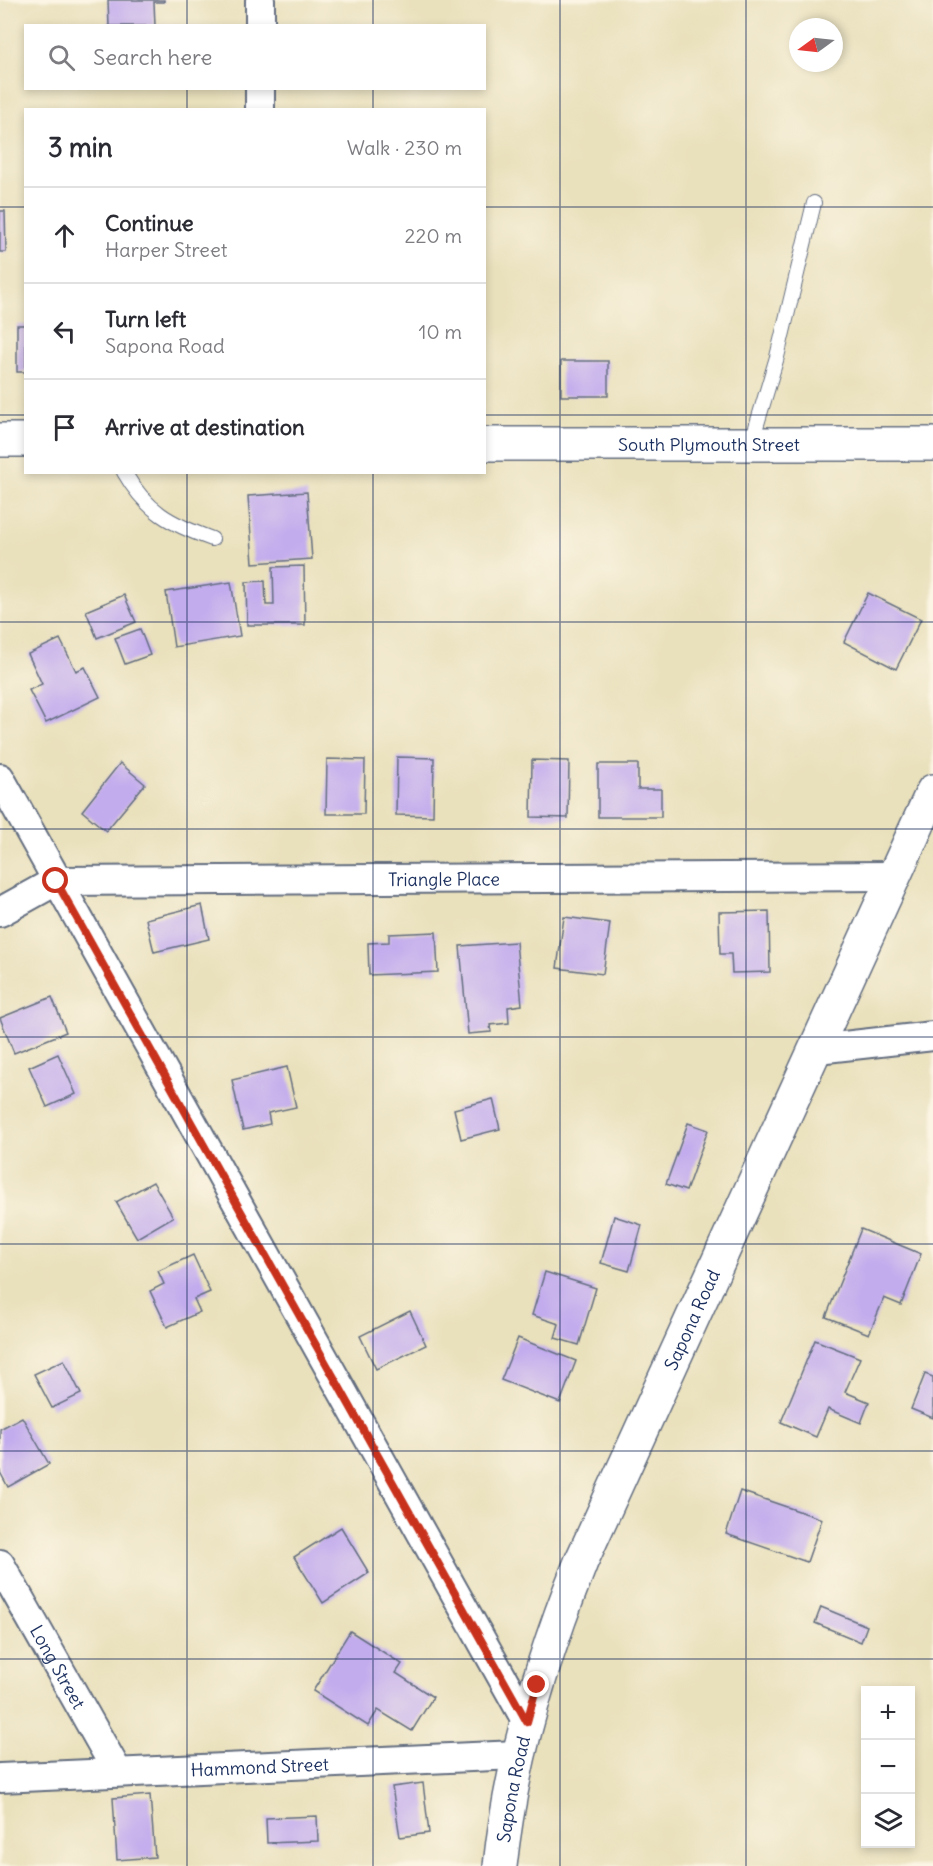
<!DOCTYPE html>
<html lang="en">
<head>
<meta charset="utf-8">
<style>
  body { margin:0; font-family:Delius,sans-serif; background:#f7f7f7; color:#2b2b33 }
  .controls { position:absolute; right:18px; bottom:18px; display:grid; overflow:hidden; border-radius:0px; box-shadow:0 3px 9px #0003 }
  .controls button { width:54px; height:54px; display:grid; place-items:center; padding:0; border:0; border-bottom:2px solid #e1e1e2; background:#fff; color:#2b2b33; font:30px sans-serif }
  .compass { position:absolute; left:789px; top:18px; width:54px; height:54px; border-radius:50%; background:#fff; box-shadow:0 3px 9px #0003; rotate:255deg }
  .stop { position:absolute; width:18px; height:18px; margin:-14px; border:4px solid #c8321e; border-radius:50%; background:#fff }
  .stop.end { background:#c8321e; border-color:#fff; box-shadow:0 2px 6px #0008 }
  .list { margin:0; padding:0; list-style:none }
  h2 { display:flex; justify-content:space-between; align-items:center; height:78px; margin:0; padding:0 24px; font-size:26px }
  h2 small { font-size:20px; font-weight:400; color:#7c7c81 }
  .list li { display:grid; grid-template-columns:39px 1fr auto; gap:18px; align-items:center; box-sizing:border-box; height:96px; padding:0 24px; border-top:2px solid #e1e1e2 }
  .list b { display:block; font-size:22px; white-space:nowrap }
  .list p { margin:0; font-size:20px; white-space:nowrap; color:#7c7c81 }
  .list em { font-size:20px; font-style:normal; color:#7c7c81 }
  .icon { flex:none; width:33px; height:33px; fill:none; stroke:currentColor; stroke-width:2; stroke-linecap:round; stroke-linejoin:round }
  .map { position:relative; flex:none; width:933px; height:1866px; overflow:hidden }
  .search { position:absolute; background:#fff; box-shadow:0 3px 9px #0003; left:24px; top:24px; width:462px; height:66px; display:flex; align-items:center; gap:15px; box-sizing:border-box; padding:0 21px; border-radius:0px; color:#7c7c81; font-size:22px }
  .panel { position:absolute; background:#fff; box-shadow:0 3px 9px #0003; left:24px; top:108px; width:462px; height:366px; border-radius:0px }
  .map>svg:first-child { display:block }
  .building { fill:#c2aced }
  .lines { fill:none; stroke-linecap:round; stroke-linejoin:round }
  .service-casing { stroke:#636d7f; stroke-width:16 }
  .minor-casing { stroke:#636d7f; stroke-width:32 }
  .tertiary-casing { stroke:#636d7f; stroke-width:36 }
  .service { stroke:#fff; stroke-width:14 }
  .minor { stroke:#fff; stroke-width:28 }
  .tertiary { stroke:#fff; stroke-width:33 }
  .route { stroke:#c8321e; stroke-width:8 }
  .grid { fill:none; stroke:#1b2f5e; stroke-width:1.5; stroke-opacity:0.55 }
  .labels { text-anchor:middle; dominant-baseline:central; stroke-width:4.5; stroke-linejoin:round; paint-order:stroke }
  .street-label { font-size:18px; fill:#1b2f5e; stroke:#fcf5e5 }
</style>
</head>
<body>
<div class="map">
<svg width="933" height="1866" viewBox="0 0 933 1866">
  <rect width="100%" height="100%" fill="#fcf5e5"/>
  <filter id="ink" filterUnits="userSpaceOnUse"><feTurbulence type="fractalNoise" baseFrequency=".0167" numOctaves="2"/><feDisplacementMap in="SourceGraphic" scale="12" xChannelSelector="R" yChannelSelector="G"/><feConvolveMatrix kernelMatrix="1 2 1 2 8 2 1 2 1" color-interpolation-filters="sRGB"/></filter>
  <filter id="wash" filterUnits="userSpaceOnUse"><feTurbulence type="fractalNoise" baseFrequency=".008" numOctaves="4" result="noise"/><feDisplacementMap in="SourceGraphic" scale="24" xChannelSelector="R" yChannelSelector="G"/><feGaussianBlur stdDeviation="1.35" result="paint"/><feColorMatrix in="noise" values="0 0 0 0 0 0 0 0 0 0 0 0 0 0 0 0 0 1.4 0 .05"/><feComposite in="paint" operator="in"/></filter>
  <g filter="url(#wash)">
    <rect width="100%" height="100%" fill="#e9e0bc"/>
    <g id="blocks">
      <g class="building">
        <path d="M108,0H164V2H154L155,26H109Z"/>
        <path d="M0,211H5L6,252H0Z"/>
        <rect x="17" y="325" width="9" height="47"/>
        <rect x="561" y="361" width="47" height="35"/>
        <path d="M307,492L312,559L253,563L248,496Z"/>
        <path d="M304,566L305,625H247L246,582L265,581L266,605H274L273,567Z"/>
        <path d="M231,582L240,636L174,647L166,592Z"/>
        <path d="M868,593L921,619L896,669L844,642Z"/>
        <path d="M124,595L136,622L97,638L86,611Z"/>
        <path d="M140,629L150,655L125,664L115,638Z"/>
        <path d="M60,639L76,671L85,667L100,697L46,723L29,690L42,684L28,654Z"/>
        <path d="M397,757L434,758L433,816L396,815Z"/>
        <path d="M327,759L365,760L364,814H326Z"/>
        <path d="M532,760L569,761L568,818L531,817Z"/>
        <path d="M120,763L145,784L106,831L82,811Z"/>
        <path d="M598,764H638V789H661V817H598Z"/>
        <path d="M202,905L209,939L154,952L146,919Z"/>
        <path d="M769,911L770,972L732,973L731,954H720L719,912Z"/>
        <path d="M564,917L610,923L603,974L557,968Z"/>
        <path d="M436,932L438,972L369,975L368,943L389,942V934Z"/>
        <path d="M516,942L522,1005L508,1007L509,1023L490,1025L491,1032L468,1034L460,946Z"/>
        <path d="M52,997L66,1032L14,1053L0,1018Z"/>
        <path d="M58,1054L76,1094L47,1107L29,1067Z"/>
        <path d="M287,1067L296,1107L268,1113L270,1124L243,1130L232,1080Z"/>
        <path d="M493,1099L500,1129L461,1139L454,1109Z"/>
        <path d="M688,1123L708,1130L686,1191L666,1184Z"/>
        <path d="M153,1182L173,1217L137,1238L116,1202Z"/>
        <path d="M614,1216L642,1225L629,1271L601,1263Z"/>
        <path d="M861,1229L921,1254L901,1305L884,1298L869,1334L826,1317Z"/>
        <path d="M193,1255L210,1292L194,1299L200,1312L167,1327L150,1291L164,1284L158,1271Z"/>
        <path d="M545,1272L596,1288L579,1345L555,1338L559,1324L532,1315Z"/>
        <path d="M410,1311L426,1345L376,1369L360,1336Z"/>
        <path d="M518,1338L576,1361L560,1403L501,1380Z"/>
        <path d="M815,1340L860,1358L845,1392L869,1402L861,1423L828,1409L816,1437L781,1422Z"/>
        <path d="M64,1360L81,1394L52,1408L34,1374Z"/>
        <path d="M925,1374L933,1377V1418L911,1409Z"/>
        <path d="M22,1417L49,1464L8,1487L0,1472V1429Z"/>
        <path d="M740,1491L822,1519L807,1562L726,1534Z"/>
        <path d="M341,1527L369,1573L323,1603L294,1557Z"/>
        <path d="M821,1607L867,1626L861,1642L815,1623Z"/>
        <path d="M350,1631L402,1664L396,1673L433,1697L412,1731L378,1710L368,1726L313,1691Z"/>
        <path d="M423,1783L429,1833L400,1837L392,1787Z"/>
        <path d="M150,1795L155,1857L117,1860L113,1798Z"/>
        <path d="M317,1816L318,1841L267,1843L266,1818Z"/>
      </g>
    </g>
  </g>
  <g filter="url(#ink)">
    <use href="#blocks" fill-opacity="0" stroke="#636d7f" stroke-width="1.5"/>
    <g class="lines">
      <g class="service-casing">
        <g id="service">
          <path d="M751,444L777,357L814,203"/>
          <path d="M124,472C147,512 171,524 212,539"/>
        </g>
      </g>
      <g class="minor-casing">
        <g id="minor">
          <path d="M260,0V26"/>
          <path d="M260,88V110"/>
          <path d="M0,778L527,1722"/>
          <path id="s1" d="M0,912L56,881L894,876"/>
          <path d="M817,1049L933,1036"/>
          <path id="s2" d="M0,1564L117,1771"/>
          <path id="s3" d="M0,1778L519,1755"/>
        </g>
      </g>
      <g class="tertiary-casing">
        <g id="tertiary">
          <path d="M0,440H26"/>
          <path id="s4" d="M484,444H933"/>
          <path id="s5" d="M500,1866C511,1762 542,1659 581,1562L933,791"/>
        </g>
      </g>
      <use href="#service" class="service"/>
      <use href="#minor" class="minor"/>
      <use href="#tertiary" class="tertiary"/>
    </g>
  </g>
  <g class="lines" filter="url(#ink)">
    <path class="route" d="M56,881L527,1722L537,1685"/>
  </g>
  <path class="grid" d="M187,0V26M373,0V26M560,0V1866M746,0V1866M187,88V110M373,88V110M0,207H26M484,207H933M0,415H26M484,415H933M187,472V1866M373,472V1866M0,622H933M0,829H933M0,1037H933M0,1244H933M0,1451H933M0,1659H933"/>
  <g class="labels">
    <g class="street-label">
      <text stroke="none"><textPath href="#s4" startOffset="225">South Plymouth Street</textPath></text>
      <text stroke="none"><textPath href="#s1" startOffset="452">Triangle Place</textPath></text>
      <text stroke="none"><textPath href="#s5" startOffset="582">Sapona Road</textPath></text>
      <text stroke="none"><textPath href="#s2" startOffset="118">Long Street</textPath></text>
      <text stroke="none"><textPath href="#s3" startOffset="260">Hammond Street</textPath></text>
      <text stroke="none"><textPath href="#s5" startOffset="78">Sapona Road</textPath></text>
    </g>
  </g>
</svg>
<div class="controls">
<button>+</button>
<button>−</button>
<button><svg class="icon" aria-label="layers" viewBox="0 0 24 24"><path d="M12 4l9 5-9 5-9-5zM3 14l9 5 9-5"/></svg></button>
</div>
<svg class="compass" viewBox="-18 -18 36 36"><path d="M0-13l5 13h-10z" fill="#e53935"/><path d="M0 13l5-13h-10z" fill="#7c7c81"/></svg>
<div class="stop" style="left:56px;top:881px"></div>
<div class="stop end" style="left:537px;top:1685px"></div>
<div class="search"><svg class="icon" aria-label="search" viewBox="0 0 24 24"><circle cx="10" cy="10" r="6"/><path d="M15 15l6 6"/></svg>Search here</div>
<section class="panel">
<h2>3 min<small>Walk · 230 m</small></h2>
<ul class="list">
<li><svg class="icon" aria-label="ahead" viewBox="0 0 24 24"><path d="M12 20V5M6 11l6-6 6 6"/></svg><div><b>Continue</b><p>Harper Street</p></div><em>220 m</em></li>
<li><svg class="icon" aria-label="left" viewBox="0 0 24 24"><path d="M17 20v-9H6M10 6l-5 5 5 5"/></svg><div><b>Turn left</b><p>Sapona Road</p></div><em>10 m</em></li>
<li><svg class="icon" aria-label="arrive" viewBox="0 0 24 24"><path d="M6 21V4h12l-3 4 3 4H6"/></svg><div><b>Arrive at destination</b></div></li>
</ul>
</section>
</div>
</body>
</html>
